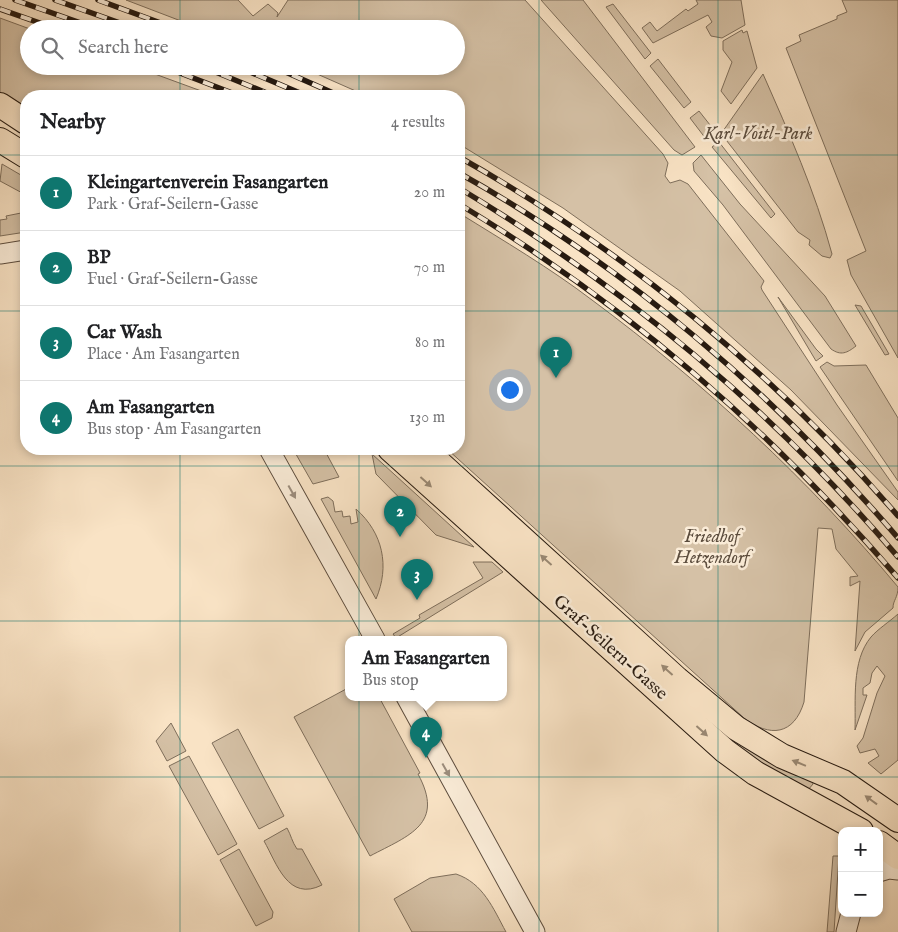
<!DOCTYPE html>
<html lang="en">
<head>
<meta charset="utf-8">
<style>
  body { margin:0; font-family:"IM FELL English",serif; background:#f6f6f6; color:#202124 }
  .controls { position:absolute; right:15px; bottom:15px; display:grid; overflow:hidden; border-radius:10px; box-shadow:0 2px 8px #0003 }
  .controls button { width:45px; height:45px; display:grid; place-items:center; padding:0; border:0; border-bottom:1px solid #e0e0e0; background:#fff; color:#202124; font:25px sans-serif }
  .you { position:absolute; left:509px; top:389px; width:18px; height:18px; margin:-12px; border:4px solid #fff; border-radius:50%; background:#1a73e8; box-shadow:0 0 0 8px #1a73e833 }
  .badge { display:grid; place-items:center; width:32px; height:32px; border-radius:50%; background:#0f766e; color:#fff; font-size:16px; font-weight:700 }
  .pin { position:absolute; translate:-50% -41px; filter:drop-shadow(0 1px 2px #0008) }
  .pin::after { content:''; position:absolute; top:26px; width:18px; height:15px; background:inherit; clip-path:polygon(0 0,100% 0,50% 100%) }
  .popup { position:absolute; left:345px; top:636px; width:162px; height:65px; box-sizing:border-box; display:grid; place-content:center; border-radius:10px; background:#fff; filter:drop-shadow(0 1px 4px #0005); font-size:16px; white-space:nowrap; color:#757577 }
  .popup b { font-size:19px; color:#202124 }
  .popup::after { content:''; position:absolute; left:50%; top:100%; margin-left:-10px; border:10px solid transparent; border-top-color:#fff }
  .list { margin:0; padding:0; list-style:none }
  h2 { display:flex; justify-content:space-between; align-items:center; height:65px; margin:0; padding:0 20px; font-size:21px }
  h2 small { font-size:16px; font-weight:400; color:#757577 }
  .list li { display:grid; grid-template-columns:32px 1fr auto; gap:15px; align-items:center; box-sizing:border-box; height:75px; padding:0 20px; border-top:1px solid #e0e0e0 }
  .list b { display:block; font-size:19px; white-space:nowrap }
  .list p { margin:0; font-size:16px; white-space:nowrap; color:#757577 }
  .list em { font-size:16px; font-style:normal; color:#757577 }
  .icon { flex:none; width:28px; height:28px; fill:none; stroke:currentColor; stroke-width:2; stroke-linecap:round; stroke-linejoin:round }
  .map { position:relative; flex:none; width:898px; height:932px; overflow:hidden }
  .search { position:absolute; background:#fff; box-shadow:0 2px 8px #0003; left:20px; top:20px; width:445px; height:55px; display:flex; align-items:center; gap:12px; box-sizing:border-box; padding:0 18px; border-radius:28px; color:#757577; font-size:19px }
  .panel { position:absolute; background:#fff; box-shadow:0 2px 8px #0003; left:20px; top:90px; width:445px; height:365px; border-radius:20px }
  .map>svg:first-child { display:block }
  .green { fill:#d5c1a6; stroke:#7e6e5b }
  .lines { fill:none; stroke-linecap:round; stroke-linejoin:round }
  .minor-casing { stroke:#5c4c3d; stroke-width:21 }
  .major-casing { stroke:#271a10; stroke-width:26 }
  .minor { stroke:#fbedd9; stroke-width:19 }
  .major { stroke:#f9e3c5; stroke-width:24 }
  .rail-casing { stroke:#271a10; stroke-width:5.5 }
  .rail { stroke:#fbedd9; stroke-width:4; stroke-dasharray:11; stroke-linecap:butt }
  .oneway { fill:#9a8974 }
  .oneway2 { fill:#9c8e7f }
  .grid { fill:none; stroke:#0f766e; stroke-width:1; stroke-opacity:0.55 }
  .labels { text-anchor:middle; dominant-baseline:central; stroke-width:5; stroke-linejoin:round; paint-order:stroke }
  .park-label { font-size:18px; font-style:italic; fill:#5b4c3d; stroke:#fbedd9 }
  .street-label { font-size:18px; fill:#271a10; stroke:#fbedd9 }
</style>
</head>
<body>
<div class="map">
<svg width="898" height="932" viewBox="0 0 898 932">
  <rect width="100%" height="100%" fill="#f9e3c5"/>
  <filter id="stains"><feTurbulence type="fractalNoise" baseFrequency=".004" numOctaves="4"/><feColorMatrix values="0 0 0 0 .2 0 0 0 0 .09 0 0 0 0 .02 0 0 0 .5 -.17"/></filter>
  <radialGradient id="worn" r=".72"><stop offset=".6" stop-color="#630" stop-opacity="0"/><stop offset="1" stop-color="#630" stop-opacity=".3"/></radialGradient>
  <g class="green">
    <path d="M126,0H238L253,16L268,4L278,13L277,17L288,0H525L663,154L668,163L665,176L670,183L680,180L688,184L764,281L761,287L762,290L837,405L898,492V500L791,390L680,291L563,208L459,144V96H367L299,66H456V29H202Z"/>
    <path d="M541,0H583L695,147L682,155L674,150Z"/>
    <path d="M696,0H741L745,25L722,38L711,36L706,27L712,22L708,15L653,43L642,28L650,22L657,31L686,9L688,11L698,4Z"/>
    <path d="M842,0H898V358L851,275L847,260L866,251L786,48L801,41L799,35L837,19V16L847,12Z"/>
    <path d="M613,4L651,53L645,59L606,7Z"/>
    <path d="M0,18L30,29L29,66H133L215,96H26V110L0,93Z"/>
    <path d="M742,30L743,33L747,31L757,68L731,104L721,91L732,62L723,50V41Z"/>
    <path d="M658,59L691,102L684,108L650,66Z"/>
    <path d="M763,74C789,133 815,191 832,254L830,258L822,256L809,245L810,240L798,232L723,136V131Z"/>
    <path d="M699,111L714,130L706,139L690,118Z"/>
    <path d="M719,142L775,214L771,218L712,147Z"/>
    <path d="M701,155L740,204L825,296L856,346C847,353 841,356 831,349L723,205L694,171L693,163Z"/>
    <path d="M2,164L26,178V195L0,181Z"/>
    <path d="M26,212V232L0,236V220L7,219L6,216Z"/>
    <path d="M459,213C504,241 550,268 592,300C704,383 809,480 898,587C898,598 893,600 893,608L865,632L855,651L860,581L850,586V577L858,576L836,549L832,529L818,528L804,702C794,735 770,738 744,718L447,449H459Z"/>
    <path d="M778,297L816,349L823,356L816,361Z"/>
    <path d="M855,305L861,306L889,354L885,355Z"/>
    <path d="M827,362L834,366L866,365L898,418V481L820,367Z"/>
    <path d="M293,449H324L339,477L313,484Z"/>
    <path d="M372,454L474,547L436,535L376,474Z"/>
    <path d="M328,497L333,501L335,512L342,511L343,517L350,516L351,524L358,522L356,509C383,533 390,566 376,599L321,499Z"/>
    <path d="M473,562H492L503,572L396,638L393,634L420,618L419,615L483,578Z"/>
    <path d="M898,614V760L881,774L868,763L879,756L875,749L860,753L857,746L863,738L877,693L885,676L877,666L872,673L870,683L863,688V695H867L855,730C856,701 851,661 871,637C878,629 889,622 898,614Z"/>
    <path d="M348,688V697H379L420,773L418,774C445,824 410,835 370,856L294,717Z"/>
    <path d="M171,723L186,751L167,761L156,741Z"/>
    <path d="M238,729L284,816L259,829L212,743Z"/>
    <path d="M737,740L812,779L813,784L808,790L784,779L732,744Z"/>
    <path d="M189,756L237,844L218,855L169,766Z"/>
    <path d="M287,828C291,835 292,842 297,849H302L322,885C288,902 277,864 264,841Z"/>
    <path d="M239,849L273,912L272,918L256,926L220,860Z"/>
    <path d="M833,856H839L834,932H827Z"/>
    <path d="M456,874C483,883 493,908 506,932H412L394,899L430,878Z"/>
  </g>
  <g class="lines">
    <g class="minor-casing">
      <g id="minor">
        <path d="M0,254L26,250"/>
        <path d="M269,449L375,639"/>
        <path d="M406,697L535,932"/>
        <path d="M879,872L889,869L898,870"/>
        <path d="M846,932L851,913"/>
      </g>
    </g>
    <g class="major-casing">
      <g id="major">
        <path d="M0,105L26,122"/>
        <path d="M0,140L26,156"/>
        <path d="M390,449L725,751L755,773L861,831"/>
        <path d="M424,449L677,679L736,728L782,756L843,782L898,820"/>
        <path d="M879,843L898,857"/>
      </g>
    </g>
    <use href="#minor" class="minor"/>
    <use href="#major" class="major"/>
    <g class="rail-casing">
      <g id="rail">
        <path d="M15,0L98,29"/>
        <path d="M55,0L137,29"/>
        <path d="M98,0L177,29"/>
        <path d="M0,9L57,29"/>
        <path d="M162,66L240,96"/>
        <path d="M201,66L274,96"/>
        <path d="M236,66L307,96"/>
        <path d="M272,66L340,96"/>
        <path d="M459,157C623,249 775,373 898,516"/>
        <path d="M459,173C625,266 774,393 898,538"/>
        <path d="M459,188C628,290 770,407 898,557"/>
        <path d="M459,204C629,307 768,427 898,578"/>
      </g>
    </g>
    <use href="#rail" class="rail"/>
  </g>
  <defs><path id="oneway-solid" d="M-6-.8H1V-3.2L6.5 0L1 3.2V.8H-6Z" transform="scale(1.25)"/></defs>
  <g class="oneway">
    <use href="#oneway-solid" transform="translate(426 482) rotate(42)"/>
    <use href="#oneway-solid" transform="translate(546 560) rotate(-138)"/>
    <use href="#oneway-solid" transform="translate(667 670) rotate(-138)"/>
    <use href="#oneway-solid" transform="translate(702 731) rotate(42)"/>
    <use href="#oneway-solid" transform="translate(799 763) rotate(-158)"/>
    <use href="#oneway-solid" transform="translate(871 800) rotate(-144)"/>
  </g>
  <g class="oneway2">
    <use href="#oneway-solid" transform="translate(292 492) rotate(61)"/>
    <use href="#oneway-solid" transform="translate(446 770) rotate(61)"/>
  </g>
  <path class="grid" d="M180,0V29M359,0V29M539,0V932M718,0V932M180,66V96M359,66V96M0,155H26M459,155H898M0,311H26M459,311H898M180,449V932M359,449V932M0,466H898M0,621H898M0,777H898"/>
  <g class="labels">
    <g class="park-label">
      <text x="758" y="134">Karl-Voitl-Park</text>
      <text x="712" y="537">Friedhof<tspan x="712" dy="21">Hetzendorf</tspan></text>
    </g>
    <g class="street-label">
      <text transform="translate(610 648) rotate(42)">Graf-Seilern-Gasse</text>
    </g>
  </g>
  <rect width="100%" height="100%" filter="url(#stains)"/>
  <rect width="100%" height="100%" fill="url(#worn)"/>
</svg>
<div class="controls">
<button>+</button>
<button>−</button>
</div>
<div class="you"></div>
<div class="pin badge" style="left:556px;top:378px">1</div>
<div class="pin badge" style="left:400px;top:537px">2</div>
<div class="pin badge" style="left:417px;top:600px">3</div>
<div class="pin badge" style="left:426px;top:758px">4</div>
<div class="popup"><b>Am Fasangarten</b>Bus stop</div>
<div class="search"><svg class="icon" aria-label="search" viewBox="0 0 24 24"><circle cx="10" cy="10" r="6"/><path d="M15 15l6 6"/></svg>Search here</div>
<section class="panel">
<h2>Nearby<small>4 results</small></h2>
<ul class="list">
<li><span class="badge">1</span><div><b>Kleingartenverein Fasangarten</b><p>Park · Graf-Seilern-Gasse</p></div><em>20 m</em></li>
<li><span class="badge">2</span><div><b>BP</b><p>Fuel · Graf-Seilern-Gasse</p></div><em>70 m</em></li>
<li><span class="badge">3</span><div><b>Car Wash</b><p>Place · Am Fasangarten</p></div><em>80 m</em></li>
<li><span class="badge">4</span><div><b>Am Fasangarten</b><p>Bus stop · Am Fasangarten</p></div><em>130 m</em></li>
</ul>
</section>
</div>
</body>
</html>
